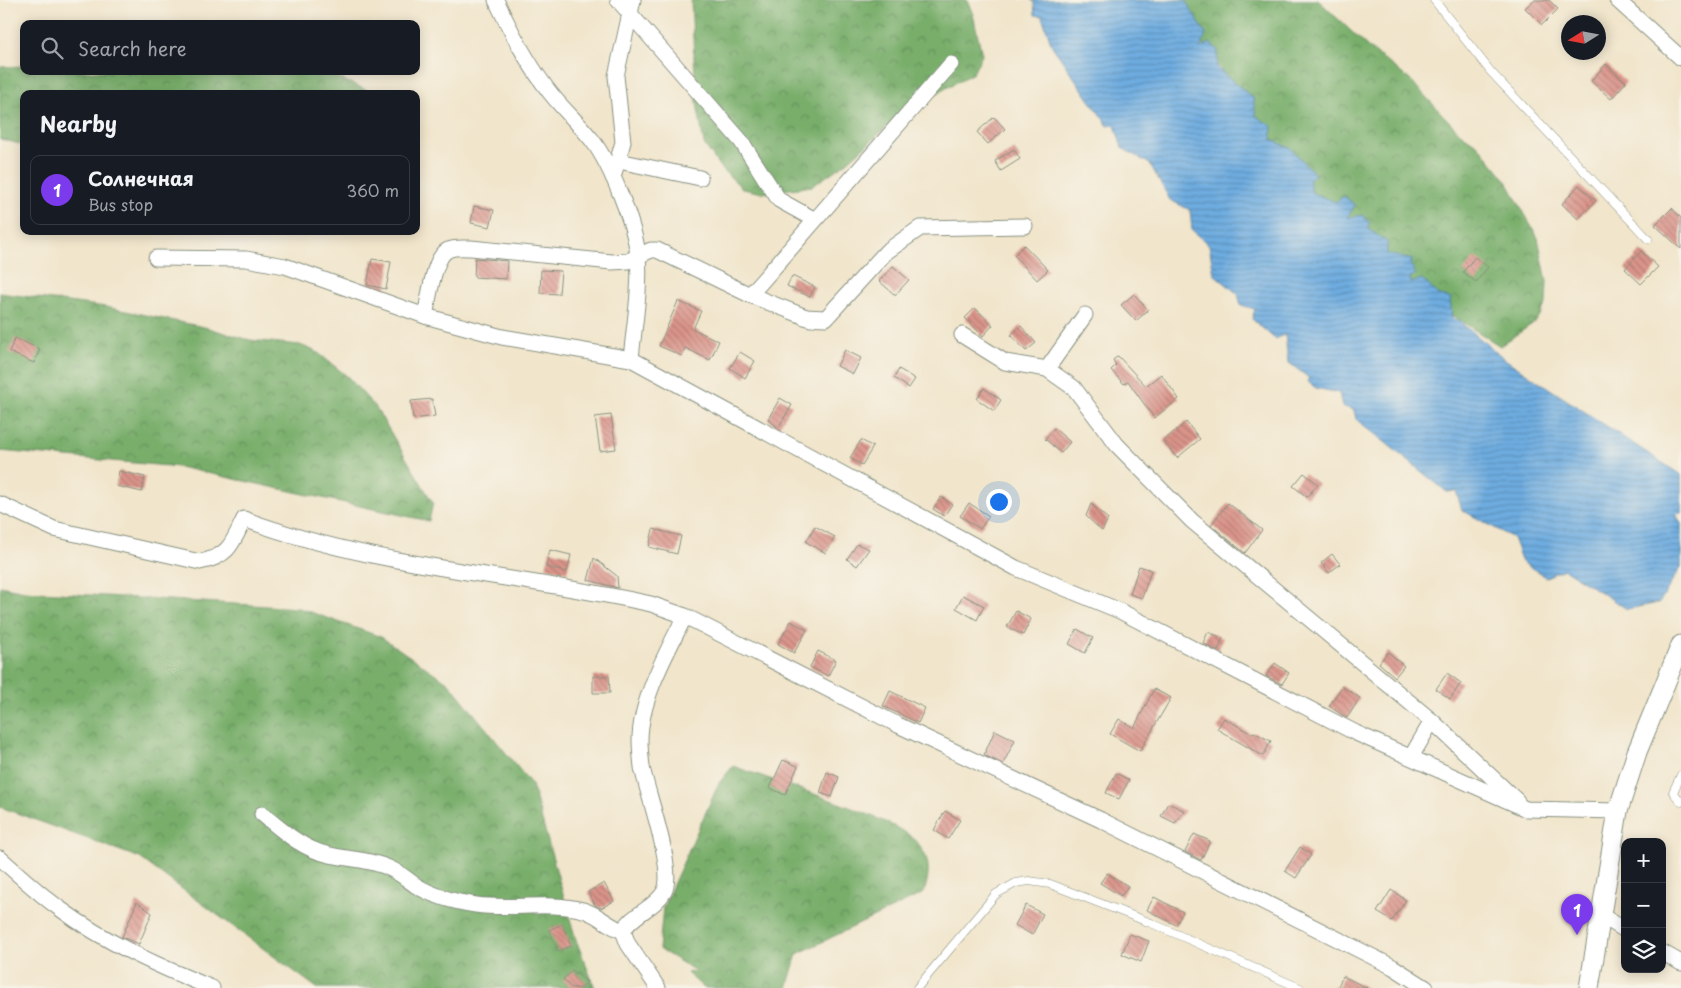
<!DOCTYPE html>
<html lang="en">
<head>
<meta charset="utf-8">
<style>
  body { margin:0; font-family:"Playpen Sans",sans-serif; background:#242831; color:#f1f3f6 }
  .controls { position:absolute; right:15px; bottom:15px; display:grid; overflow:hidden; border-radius:10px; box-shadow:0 2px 12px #0003 }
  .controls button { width:45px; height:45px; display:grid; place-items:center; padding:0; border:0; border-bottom:1px solid #363941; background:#171b24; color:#f1f3f6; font:25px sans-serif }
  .compass { position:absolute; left:1561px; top:15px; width:45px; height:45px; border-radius:50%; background:#171b24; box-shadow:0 2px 12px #0003; rotate:259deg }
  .you { position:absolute; left:998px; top:501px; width:18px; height:18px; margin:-12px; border:4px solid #fff; border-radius:50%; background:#1a73e8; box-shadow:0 0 0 8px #1a73e833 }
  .badge { display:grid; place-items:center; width:32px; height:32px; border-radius:50%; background:#7c3aed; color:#fff; font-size:16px; font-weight:700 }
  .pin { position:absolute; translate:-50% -41px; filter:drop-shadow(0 1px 2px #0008) }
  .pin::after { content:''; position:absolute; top:26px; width:18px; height:15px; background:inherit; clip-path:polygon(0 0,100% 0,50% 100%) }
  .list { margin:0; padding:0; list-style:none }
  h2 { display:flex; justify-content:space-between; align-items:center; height:65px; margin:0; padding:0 20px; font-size:21px }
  h2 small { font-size:16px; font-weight:400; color:#9ea1a6 }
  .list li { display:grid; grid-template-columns:32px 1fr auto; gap:15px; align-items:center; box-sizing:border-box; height:70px; margin:0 10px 10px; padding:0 10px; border:1px solid #363941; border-radius:10px }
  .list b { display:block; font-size:19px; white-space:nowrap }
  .list p { margin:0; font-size:16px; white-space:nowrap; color:#9ea1a6 }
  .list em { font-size:16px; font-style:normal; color:#9ea1a6 }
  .icon { flex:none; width:28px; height:28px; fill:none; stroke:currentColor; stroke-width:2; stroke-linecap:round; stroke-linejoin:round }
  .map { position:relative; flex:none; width:1681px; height:988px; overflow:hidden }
  .search { position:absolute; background:#171b24; box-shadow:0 2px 12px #0003; left:20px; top:20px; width:400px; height:55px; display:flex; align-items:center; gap:12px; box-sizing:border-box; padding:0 18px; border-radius:10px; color:#9ea1a6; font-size:19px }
  .panel { position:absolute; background:#171b24; box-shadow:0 2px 12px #0003; left:20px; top:90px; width:400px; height:145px; border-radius:10px }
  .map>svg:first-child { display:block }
  .forest { fill:url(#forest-crowns); stroke:#4c7650 }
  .water { fill:url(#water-rules); stroke:#46748a }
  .building { fill:url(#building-back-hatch) }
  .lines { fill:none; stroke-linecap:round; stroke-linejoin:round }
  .service-casing { stroke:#889180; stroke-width:9 }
  .minor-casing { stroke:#889180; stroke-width:17 }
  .tertiary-casing { stroke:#889180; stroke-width:21 }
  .service { stroke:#fff; stroke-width:8 }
  .minor { stroke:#fff; stroke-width:15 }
  .tertiary { stroke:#fff; stroke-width:19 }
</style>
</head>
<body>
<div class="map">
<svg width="1681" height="988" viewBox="0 0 1681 988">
  <defs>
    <pattern id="forest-crowns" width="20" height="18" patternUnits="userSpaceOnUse" patternTransform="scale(1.25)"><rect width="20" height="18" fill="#78ae6b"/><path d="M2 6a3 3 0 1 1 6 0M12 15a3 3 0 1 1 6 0" fill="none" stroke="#628f59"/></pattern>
    <pattern id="water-rules" width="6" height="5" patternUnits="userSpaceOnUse" patternTransform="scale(1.25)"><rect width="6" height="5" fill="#6eace0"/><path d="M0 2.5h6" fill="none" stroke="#5a8db6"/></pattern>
    <pattern id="building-back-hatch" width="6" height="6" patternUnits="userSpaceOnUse" patternTransform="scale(1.25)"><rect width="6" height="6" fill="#db948a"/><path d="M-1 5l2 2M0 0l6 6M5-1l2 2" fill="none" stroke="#b17a72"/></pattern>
  </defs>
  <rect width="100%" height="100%" fill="#f7f3e8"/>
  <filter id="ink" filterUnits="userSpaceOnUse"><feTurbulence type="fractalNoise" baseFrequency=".02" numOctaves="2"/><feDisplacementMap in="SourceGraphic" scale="10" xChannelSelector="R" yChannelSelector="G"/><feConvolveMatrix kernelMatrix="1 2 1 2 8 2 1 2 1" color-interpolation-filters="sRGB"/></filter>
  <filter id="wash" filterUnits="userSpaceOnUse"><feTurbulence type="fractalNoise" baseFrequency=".0096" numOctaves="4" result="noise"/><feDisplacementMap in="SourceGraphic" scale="20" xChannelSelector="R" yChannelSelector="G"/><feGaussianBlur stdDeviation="1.12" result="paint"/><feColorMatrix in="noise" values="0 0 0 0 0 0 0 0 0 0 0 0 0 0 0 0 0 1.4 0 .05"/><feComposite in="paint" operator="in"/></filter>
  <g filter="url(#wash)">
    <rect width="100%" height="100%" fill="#f1e5cb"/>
    <g class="forest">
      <path d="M691,0H967L973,14L982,55L973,73L904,112L846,163L812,186L763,193L743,189L720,167L704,144L696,97Z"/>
      <path d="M1169,0H1318L1369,48L1410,80L1460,133L1478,145L1506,180L1538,238L1547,281L1546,304L1535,322L1500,346L1361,257Z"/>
      <path d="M24,66V71H322L376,94H24V145L0,139V67Z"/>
      <path d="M0,293L106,307L204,327L250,340L300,345L317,352L348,377L376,408L433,503L429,521L179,467L0,451Z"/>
      <path d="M0,586L25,591L299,608L381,637L449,683L532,785L576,940L595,988H317L140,858L0,807Z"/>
      <path d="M733,766C767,779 900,819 917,842C931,860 930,872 924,893L797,954L787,988H704L687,973L696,971L659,949L663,907L719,783Z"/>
    </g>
    <path class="water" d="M1031,0H1185L1206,34L1200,48L1210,43L1218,50L1217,68L1253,98L1256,116L1272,126V140L1290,148L1315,174L1309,180L1312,193L1336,202L1344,196L1355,205L1347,218L1362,215L1370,223L1367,228L1387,242V254L1413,260L1410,263L1416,275L1410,277L1411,283L1422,279L1439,296L1450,298L1452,318L1460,322L1506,360L1681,475V513L1676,514L1681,524V567L1659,603L1627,609L1564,569L1546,577L1522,562L1513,538L1462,510L1456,491L1447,492L1356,419L1354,410L1342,406L1339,393L1316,388L1307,381L1309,378L1288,362L1285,335L1275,339L1252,319L1255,309L1241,305L1238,294L1214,274L1209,245L1192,230L1190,210L1170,200L1150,164L1122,148L1115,125L1108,126L1052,46L1042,16L1035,15L1034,2Z"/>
    <g id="blocks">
      <g class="building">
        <path d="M1534,0H1549L1558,9L1542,25L1525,8Z"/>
        <path d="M1606,64L1626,82L1611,99L1591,81Z"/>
        <path d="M994,117L1005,129L988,144L977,132Z"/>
        <path d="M1014,149L1020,159L1001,171L995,161Z"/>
        <path d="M1579,185L1596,201L1578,219L1562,204Z"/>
        <path d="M474,206L494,210L490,227L471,223Z"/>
        <path d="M1672,208L1681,218V249L1655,225Z"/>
        <path d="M1024,245L1048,270L1037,280L1014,255Z"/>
        <path d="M1641,251L1658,267L1641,284L1625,269Z"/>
        <path d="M1475,257L1488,267L1476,282L1463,272Z"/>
        <path d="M475,258L507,261L506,279L474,277Z"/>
        <path d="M372,259L391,262L386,289L367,285Z"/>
        <path d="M893,266L909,280L895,295L879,281Z"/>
        <path d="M541,270L561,271L559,294L540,293Z"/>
        <path d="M792,276L815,287L810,297L787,286Z"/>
        <path d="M1134,294L1148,310L1136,321L1121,305Z"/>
        <path d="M678,301L701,311L693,329L719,341L710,360L685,348L682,356L659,346Z"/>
        <path d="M975,308L993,325L983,336L965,318Z"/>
        <path d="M1021,326L1036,343L1026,351L1011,335Z"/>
        <path d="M15,338L40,349L34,363L9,352Z"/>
        <path d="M845,350L861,358L853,374L837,366Z"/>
        <path d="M740,352L755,361L745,378L730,368Z"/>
        <path d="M1118,356L1146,386L1161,374L1179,399L1154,418L1128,381L1124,384L1111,370L1116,365L1113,360Z"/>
        <path d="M899,369L915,379L909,388L894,378Z"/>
        <path d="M984,388L1001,400L994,411L977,399Z"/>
        <path d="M780,398L792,405L778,428L768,419Z"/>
        <path d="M432,399L435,416L413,419L411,401Z"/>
        <path d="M611,415L616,449L600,451L595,417Z"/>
        <path d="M1186,422L1200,439L1177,458L1163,441Z"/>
        <path d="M1054,428L1070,442L1061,453L1045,439Z"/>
        <path d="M861,440L873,447L862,465L850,458Z"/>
        <path d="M119,471L145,477L142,492L116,486Z"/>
        <path d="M1304,473L1318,484L1307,497L1293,486Z"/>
        <path d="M941,497L952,504L944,516L933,509Z"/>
        <path d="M969,503L989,516L980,529L960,516Z"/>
        <path d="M1228,503L1262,530L1245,553L1211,525Z"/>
        <path d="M1091,504L1108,519L1102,531L1086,516Z"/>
        <path d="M815,526L835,537L826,553L806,542Z"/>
        <path d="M653,529L681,536L677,554L649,547Z"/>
        <path d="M857,544L869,549L857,566L847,559Z"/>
        <path d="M550,550L571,555L567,572L546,567Z"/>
        <path d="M1332,554L1340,564L1329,573L1321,563Z"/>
        <path d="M594,558L617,576L618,588L588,580Z"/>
        <path d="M1139,566L1151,570L1142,598L1130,594Z"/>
        <path d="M963,595L984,606L977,620L956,608Z"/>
        <path d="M1016,611L1031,619L1023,635L1007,627Z"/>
        <path d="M791,621L807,630L794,653L778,644Z"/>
        <path d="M1077,629L1093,638L1085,653L1069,644Z"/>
        <path d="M1208,632L1223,638L1218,651L1203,643Z"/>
        <path d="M818,651L836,660L828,676L810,667Z"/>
        <path d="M1388,652L1404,666L1395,677L1379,663Z"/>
        <path d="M1275,663L1289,673L1282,684L1266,676Z"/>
        <path d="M1447,673L1461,683L1450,699L1436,689Z"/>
        <path d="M593,676H609L610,693H593Z"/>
        <path d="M1342,686L1360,698L1347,718L1329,706Z"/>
        <path d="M1154,689L1171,698L1140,751L1110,734L1119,719L1134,728Z"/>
        <path d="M890,691L925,708L918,723L883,706Z"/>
        <path d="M1224,718L1252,734L1253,732L1271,741L1263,756L1217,729Z"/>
        <path d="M995,730L1015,740L1003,764L984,755Z"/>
        <path d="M783,760L798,766L785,795L770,788Z"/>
        <path d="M827,772L839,777L832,797L820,793Z"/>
        <path d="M1116,773L1129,780L1119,799L1106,793Z"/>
        <path d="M1168,803L1185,811L1175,823L1161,816Z"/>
        <path d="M945,811L960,820L948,839L934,830Z"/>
        <path d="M1194,834L1210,841L1201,860L1185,852Z"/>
        <path d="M1300,847L1311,855L1296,878L1285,871Z"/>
        <path d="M1107,873L1128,886L1121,896L1100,883Z"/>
        <path d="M604,883L614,901L601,908L595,905L588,892Z"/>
        <path d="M1391,890L1406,900L1392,921L1377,912Z"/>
        <path d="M1154,897L1183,912L1176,925L1147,910Z"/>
        <path d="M137,902L152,913L139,944L122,937Z"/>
        <path d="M1026,905L1043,914L1032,935L1015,925Z"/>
        <path d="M562,924L571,946L558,951L549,930Z"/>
        <path d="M1130,934L1149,941L1141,962L1122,954Z"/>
        <path d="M572,970L587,982L582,988H572L563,980Z"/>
        <path d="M1343,976L1367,988H1337Z"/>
      </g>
    </g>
  </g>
  <g filter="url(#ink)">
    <use href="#blocks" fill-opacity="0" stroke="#889180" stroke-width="1"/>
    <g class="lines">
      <g class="service-casing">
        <g id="service">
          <path d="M1434,0L1491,72L1648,239"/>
          <path d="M1681,775L1673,792L1681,802"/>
          <path d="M917,988L996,894L1016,883L1029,881L1050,884L1151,923L1300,988"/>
        </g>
      </g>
      <g class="minor-casing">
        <g id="minor">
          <path d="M496,0C510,30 525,59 545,86C559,106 577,121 592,140C611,165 635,225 638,256C641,288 634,326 631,359"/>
          <path d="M618,0L741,141L779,200L815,220"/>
          <path d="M1617,0L1681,58"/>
          <path d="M619,161L700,178"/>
          <path d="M613,177L623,142L616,76L633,0"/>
          <path d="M156,258L246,259L285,266L425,316L502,337L631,359L1016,568L1120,611L1356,733L1526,809L1618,811"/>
          <path d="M750,295L951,64"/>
          <path d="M425,316C429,300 433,257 448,250C454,247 464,248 471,248L612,262L628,261L651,250H657L750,295L811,319"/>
          <path d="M804,317L826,318L886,252L920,228L1025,226"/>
          <path d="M962,335L1005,362L1047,369L1074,388L1117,445L1192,521L1432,721L1517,801"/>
          <path d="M1047,369L1085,315"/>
          <path d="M0,504L54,529L200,562C229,556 232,544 244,519C375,568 516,574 651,604L685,616L898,725L1101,820L1393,967L1426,988"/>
          <path d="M1411,757L1432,721"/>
          <path d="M262,814C282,830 301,848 326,854C349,860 372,859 393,870C401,874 408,880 415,885C433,896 455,902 476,905C511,910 549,901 583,910C598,914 608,926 623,931"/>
          <path d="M0,858C19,875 38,893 59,908C106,943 158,966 212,988"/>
          <path d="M1602,916L1625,930"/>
          <path d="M1662,952L1681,963"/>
          <path d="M658,988L628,944L623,931C632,914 654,909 664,892C676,871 647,793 642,767C641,758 640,749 640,740C640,700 667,652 685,616"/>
        </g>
      </g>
      <g class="tertiary-casing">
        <path id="tertiary" d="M1589,988L1618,811L1637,752L1681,645"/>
      </g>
      <use href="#service" class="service"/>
      <use href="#minor" class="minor"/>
      <use href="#tertiary" class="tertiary"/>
    </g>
  </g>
</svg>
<div class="controls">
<button>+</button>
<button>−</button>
<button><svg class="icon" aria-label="layers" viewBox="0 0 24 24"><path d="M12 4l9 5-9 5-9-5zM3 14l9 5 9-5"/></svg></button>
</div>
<svg class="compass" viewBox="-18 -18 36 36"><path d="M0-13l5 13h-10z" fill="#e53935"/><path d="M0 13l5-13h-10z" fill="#9ea1a6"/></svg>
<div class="you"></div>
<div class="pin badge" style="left:1577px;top:935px">1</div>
<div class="search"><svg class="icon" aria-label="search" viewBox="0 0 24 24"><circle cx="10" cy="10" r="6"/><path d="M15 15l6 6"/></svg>Search here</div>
<section class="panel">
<h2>Nearby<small></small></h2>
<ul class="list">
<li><span class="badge">1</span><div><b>Солнечная</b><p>Bus stop</p></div><em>360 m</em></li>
</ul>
</section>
</div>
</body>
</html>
